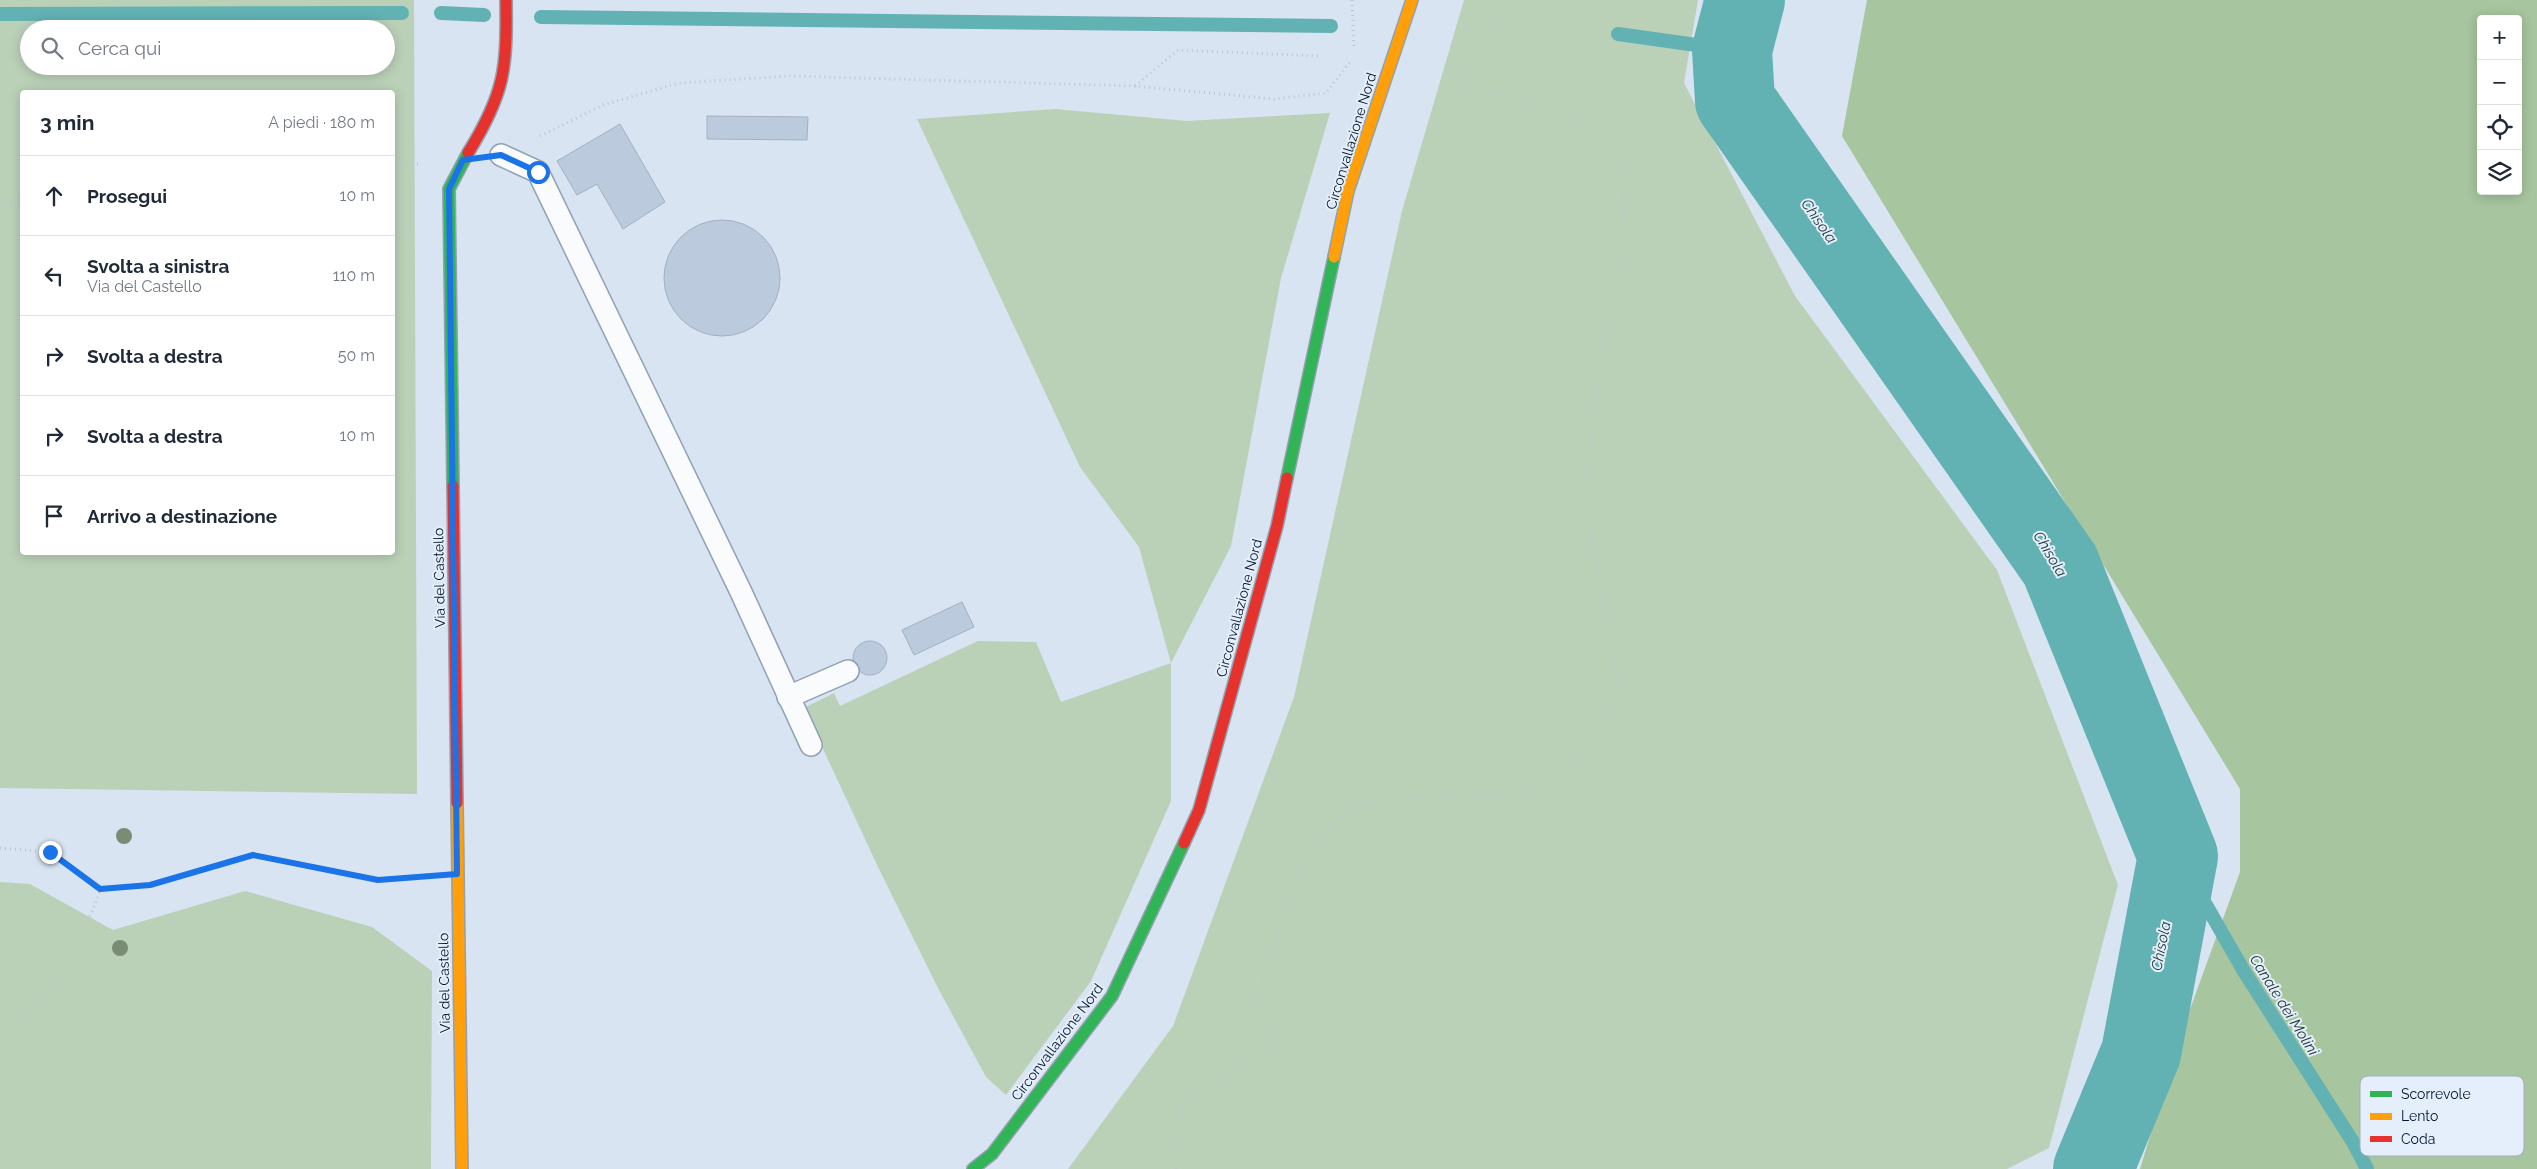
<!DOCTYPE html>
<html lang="it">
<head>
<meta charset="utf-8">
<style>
  body { margin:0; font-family:Raleway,sans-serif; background:#f2f2f3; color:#1f2937 }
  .controls { position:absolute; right:15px; top:15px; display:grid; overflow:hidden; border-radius:5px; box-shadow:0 2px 12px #0003 }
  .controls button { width:45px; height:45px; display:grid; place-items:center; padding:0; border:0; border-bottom:1px solid #e0e1e3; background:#fff; color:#1f2937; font:25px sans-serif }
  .stop { position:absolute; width:15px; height:15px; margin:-11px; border:4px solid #1a73e8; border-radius:50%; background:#fff }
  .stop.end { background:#1a73e8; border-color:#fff; box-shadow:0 1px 5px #0008 }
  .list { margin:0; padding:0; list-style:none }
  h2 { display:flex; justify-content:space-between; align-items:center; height:65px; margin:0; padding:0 20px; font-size:21px }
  h2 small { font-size:16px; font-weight:400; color:#747a83 }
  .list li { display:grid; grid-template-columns:32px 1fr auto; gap:15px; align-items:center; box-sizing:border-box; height:80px; padding:0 20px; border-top:1px solid #e0e1e3 }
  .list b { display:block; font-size:19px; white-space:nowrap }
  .list p { margin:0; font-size:16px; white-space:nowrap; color:#747a83 }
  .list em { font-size:16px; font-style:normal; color:#747a83 }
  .icon { flex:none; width:28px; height:28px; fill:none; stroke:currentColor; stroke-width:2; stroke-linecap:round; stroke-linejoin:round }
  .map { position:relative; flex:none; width:2537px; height:1169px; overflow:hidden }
  .search { position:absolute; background:#fff; box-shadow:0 2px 12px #0003; left:20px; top:20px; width:375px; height:55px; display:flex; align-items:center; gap:12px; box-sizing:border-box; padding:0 18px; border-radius:28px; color:#747a83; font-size:19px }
  .panel { position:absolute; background:#fff; box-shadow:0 2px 12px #0003; left:20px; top:90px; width:375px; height:465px; border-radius:5px }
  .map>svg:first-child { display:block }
  .green { fill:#bad1b8; fill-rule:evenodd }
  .forest { fill:#a7c59f; fill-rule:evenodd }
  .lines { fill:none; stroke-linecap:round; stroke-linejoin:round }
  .stream { stroke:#62b2b4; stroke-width:14 }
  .river { stroke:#62b2b4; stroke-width:80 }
  .building { fill:#bbcbdd; stroke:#a2b0c2 }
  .lane-casing { stroke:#92a1b2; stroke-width:24 }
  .fast-casing { stroke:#92a1b2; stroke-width:14 }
  .slow-casing { stroke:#92a1b2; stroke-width:14 }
  .jam-casing { stroke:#92a1b2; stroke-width:14 }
  .path { stroke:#c0c5cb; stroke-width:3; stroke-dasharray:1 4; stroke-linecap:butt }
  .lane { stroke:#f9fbfd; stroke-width:21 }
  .fast { stroke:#30b455; stroke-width:11 }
  .slow { stroke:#ff9f0a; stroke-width:11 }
  .jam { stroke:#e5322d; stroke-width:11 }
  .tree { fill:#788d73 }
  .route { stroke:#1a73e8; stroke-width:6 }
  .labels { text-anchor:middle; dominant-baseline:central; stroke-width:4; stroke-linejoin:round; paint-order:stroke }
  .street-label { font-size:14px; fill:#02152b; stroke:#e5effc }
  .water-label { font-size:15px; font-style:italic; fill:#1d3433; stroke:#e5effc }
  .key { fill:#e5effc; stroke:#a1aebd; stroke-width:1 }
  .key-label { font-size:14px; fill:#02152b }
</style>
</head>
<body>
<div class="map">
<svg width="2537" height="1169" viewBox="0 0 2537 1169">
  <rect width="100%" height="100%" fill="#d8e4f2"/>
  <g class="green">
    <path d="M0,0H414L417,794L0,788ZM29,29H386V66H29ZM392,92V552H22V92Z"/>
    <path d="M1464,0H1698L1684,83L1795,296L1997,570L2118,885L2049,1148L2007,1169H1068L1173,1026L1294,697L1402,211Z"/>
    <path d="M1055,109L1187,121L1330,113L1281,278L1231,546L1171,663V801L1091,981L1006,1095L986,1077L938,988L878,867L804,708L834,693L840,706L978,641L1036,642L1061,702L1171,663L1139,547L1080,467L917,119Z"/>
    <path d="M0,882L30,884L113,930L245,891L372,927L432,971L431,1169H0Z"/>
  </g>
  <path class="forest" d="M1867,0H2537V1169H2140L2181,1034L2240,872V789L1842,136ZM2481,19H2518V191H2481Z"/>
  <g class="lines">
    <g class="stream">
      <path d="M441,13L484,15"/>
      <path d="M0,14L402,13"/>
      <path d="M541,17L1331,26"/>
      <path d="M1618,34L1732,50"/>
      <path d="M2178,856L2245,973L2353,1142L2367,1169"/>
    </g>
    <path class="river" d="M1745,0L1732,50L1735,101L2060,565L2178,856L2141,1053L2093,1169"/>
  </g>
  <g class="building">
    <path d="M707,116L808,117L807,140L707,139Z"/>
    <path d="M620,124L665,202L623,229L597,184L577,195L557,161Z"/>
    <circle cx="722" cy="278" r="58"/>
    <path d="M962,602L974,627L914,655L902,630Z"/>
    <circle cx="870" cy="658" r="17"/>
  </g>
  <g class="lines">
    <g class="lane-casing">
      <g id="lane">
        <path d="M501,155L538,172L741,592L811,745"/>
        <path d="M788,697L848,671"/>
      </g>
    </g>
    <g class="fast-casing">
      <g id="fast">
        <path d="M1287,478L1334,257"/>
        <path d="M453,486L449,189L468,153"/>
        <path d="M973,1169L992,1154L1112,996L1184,843"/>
      </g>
    </g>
    <g class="slow-casing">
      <g id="slow">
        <path d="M1334,257L1348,191L1412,0"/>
        <path d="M457,803L462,1169"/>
      </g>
    </g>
    <g class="jam-casing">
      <g id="jam">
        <path d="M468,153C505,93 507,69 506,0"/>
        <path d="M453,486L457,803"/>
        <path d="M1184,843L1199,810L1277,526L1287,478"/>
      </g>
    </g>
    <g class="path">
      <path d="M1352,0L1354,49"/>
      <path d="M1135,86L1178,50L1318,56"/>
      <path d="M540,136L603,105L679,83L790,76L1135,86L1274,99L1326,93L1350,62"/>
      <path d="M392,162L419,164"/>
      <path d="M0,207L22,199"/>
      <path d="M0,848L50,852L101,889L150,885L253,855L378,880L422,877"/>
      <path d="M0,1024L30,1008L72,960L101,889"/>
      <path d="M1176,1169L1183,1097L1277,1042L1257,998L1287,901L1308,847L1360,802L1527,794L1597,751L1619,683L1600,587L1586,492L1598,366L1625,237L1619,150L1553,108L1454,84L1506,0"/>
    </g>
    <use href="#lane" class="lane"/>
    <use href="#fast" class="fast"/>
    <use href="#slow" class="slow"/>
    <use href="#jam" class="jam"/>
  </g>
  <g class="tree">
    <circle cx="124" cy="836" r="8"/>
    <circle cx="120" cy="948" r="8"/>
  </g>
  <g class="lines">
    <path class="route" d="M50,852L100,889L150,885L253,855L378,880L457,874L449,189L463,160L501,155L538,172"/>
  </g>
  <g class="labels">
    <g class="street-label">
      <text transform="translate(1351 141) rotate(-73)">Circonvallazione Nord</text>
      <text transform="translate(439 578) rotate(-91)">Via del Castello</text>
      <text transform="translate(1239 608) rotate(-75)">Circonvallazione Nord</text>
      <text transform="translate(444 983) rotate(-91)">Via del Castello</text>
      <text transform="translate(1057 1042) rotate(-53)">Circonvallazione Nord</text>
    </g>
    <g class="water-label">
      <text transform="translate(1819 221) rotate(55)">Chisola</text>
      <text transform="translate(2050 554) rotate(59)">Chisola</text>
      <text transform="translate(2161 946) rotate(-79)">Chisola</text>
      <text transform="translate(2284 1005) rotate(58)">Canale dei Molini</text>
    </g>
  </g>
  <rect x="2360" y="1076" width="164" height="80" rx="8" class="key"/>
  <rect x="2370" y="1091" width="22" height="6" fill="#30b455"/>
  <rect x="2370" y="1113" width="22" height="7" fill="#ff9f0a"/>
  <rect x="2370" y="1136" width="22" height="6" fill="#e5322d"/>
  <g class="key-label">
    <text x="2401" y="1099">Scorrevole</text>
    <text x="2401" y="1121">Lento</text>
    <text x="2401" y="1144">Coda</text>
  </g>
</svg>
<div class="controls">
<button>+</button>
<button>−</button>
<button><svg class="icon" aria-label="locate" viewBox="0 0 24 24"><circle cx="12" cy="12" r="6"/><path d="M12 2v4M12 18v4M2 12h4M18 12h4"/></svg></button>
<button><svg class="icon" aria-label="layers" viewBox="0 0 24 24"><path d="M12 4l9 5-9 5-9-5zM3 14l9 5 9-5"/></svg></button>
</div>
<div class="stop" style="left:538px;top:172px"></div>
<div class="stop end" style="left:50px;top:852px"></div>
<div class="search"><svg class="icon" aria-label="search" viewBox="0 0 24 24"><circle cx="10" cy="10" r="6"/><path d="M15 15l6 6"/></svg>Cerca qui</div>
<section class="panel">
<h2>3 min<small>A piedi · 180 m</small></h2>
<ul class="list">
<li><svg class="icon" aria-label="ahead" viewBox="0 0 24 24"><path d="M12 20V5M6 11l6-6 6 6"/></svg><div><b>Prosegui</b></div><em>10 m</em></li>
<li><svg class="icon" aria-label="left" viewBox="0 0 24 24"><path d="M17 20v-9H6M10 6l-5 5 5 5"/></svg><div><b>Svolta a sinistra</b><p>Via del Castello</p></div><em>110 m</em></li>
<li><svg class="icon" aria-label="right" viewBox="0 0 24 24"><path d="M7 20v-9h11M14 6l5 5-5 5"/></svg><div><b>Svolta a destra</b></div><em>50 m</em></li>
<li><svg class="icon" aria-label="right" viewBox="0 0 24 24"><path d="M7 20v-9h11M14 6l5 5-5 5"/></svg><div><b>Svolta a destra</b></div><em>10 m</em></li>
<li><svg class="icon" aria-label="arrive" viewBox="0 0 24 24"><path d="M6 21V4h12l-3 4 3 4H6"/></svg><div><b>Arrivo a destinazione</b></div></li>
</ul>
</section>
</div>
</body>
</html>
